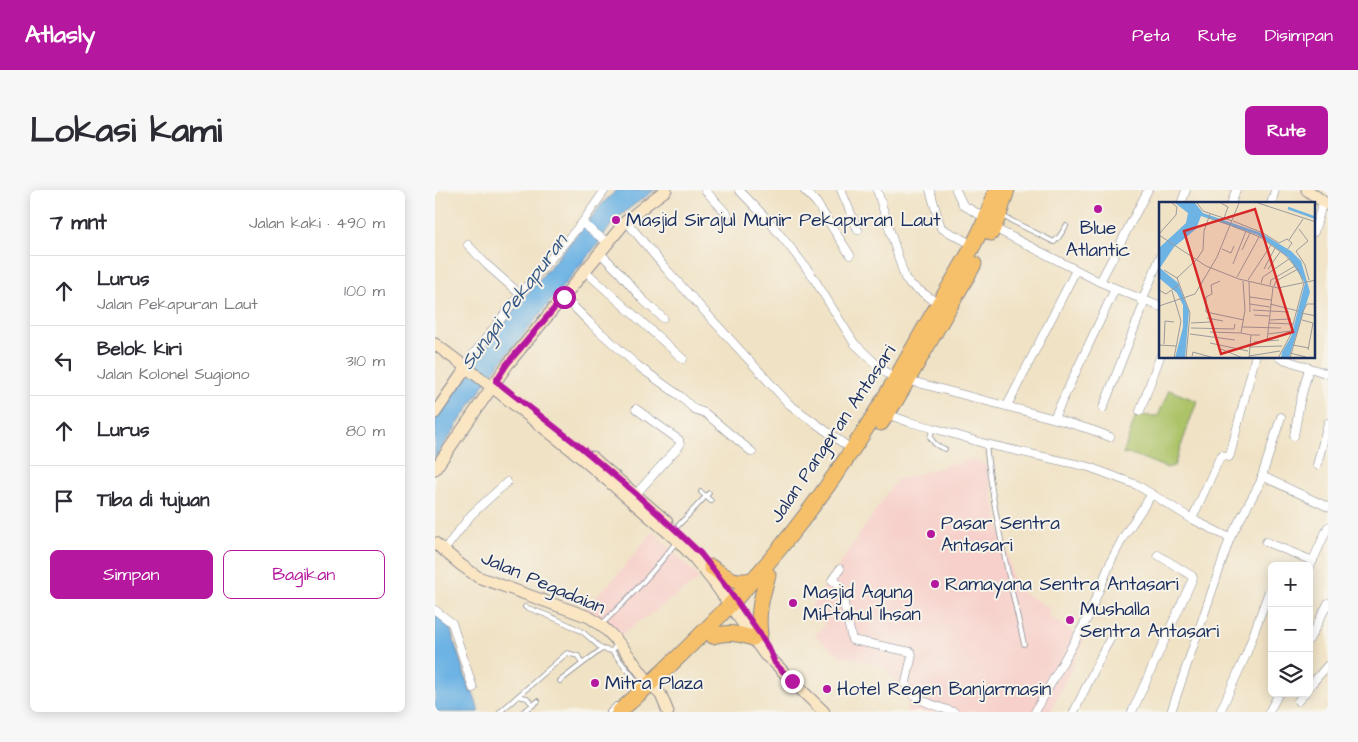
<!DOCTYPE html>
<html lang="id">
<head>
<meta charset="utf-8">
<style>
  body { margin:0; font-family:"Architects Daughter",sans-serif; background:#f7f7f7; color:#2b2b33 }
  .controls { position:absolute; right:15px; bottom:15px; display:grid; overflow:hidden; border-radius:8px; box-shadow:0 2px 12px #0003 }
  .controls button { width:45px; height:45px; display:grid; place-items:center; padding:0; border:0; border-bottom:1px solid #e1e1e2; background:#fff; color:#2b2b33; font:25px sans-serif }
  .stop { position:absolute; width:15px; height:15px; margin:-11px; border:4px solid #b5179e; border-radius:50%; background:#fff }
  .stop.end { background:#b5179e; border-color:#fff; box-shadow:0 1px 5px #0008 }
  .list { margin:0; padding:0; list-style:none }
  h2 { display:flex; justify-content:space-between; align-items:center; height:65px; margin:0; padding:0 20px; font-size:21px }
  h2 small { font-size:16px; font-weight:400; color:#7c7c81 }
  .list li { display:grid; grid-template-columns:32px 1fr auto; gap:15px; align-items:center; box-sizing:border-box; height:70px; padding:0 20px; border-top:1px solid #e1e1e2 }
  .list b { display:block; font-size:19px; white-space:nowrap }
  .list p { margin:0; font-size:16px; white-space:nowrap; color:#7c7c81 }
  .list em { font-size:16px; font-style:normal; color:#7c7c81 }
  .actions { display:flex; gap:10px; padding:15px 20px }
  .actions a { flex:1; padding:11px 0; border:1px solid #b5179e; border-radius:8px; text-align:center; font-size:18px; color:#b5179e }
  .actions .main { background:#b5179e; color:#fff }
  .icon { flex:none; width:28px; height:28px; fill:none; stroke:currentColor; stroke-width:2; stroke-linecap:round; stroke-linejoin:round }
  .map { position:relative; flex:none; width:893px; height:522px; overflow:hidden; border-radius:8px }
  header { display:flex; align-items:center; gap:30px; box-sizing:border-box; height:70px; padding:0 25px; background:#b5179e; color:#fff }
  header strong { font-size:24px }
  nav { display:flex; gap:28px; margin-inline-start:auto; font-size:18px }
  .intro { display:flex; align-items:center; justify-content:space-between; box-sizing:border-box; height:120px; padding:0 30px }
  h1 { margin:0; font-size:35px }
  .button { padding:12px 22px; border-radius:8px; background:#b5179e; color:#fff; font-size:18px; font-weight:700 }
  main { display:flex; gap:30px; padding:0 30px }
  aside { flex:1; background:#fff; border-radius:8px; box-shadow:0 2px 12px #0003 }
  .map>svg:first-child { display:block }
  .built { fill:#f7d0cb }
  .green { fill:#acc368; stroke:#647963 }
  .water { fill:#6db3e4; stroke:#4471a1 }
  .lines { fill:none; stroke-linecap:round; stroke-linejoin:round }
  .lane-casing { stroke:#868892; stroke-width:5.5 }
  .street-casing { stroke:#868892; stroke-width:9 }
  .secondary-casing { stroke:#868892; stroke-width:13 }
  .highway-casing { stroke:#868892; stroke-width:17 }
  .lane { stroke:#fff; stroke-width:4 }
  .street { stroke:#fff; stroke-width:8 }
  .secondary { stroke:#fbe6c4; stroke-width:11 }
  .highway { stroke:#f6c06b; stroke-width:15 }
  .route { stroke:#b5179e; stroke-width:6 }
  .poi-dot { fill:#b5179e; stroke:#f7f3e8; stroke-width:2 }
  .labels { text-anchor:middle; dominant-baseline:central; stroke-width:4; stroke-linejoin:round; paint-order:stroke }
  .poi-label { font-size:19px; fill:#1b2f5e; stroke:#f7f3e8; text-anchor:start }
  .street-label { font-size:19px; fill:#1b2f5e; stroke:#f7f3e8 }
  .water-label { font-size:20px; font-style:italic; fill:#345786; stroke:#f7f3e8 }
  .inset-river { fill:none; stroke:#6db3e4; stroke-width:2.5 }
  .inset-road { fill:none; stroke:#9b9a9c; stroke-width:1 }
  .view { fill:#d62828; fill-opacity:0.15; stroke:#d62828; stroke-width:2.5 }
  .inset-edge { fill:none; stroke:#1b2f5e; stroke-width:2.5 }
</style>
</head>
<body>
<header>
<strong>Atlasly</strong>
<nav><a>Peta</a><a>Rute</a><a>Disimpan</a></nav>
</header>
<div class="intro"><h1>Lokasi kami</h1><a class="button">Rute</a></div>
<main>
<aside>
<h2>7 mnt<small>Jalan kaki · 490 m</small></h2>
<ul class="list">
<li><svg class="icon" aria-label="ahead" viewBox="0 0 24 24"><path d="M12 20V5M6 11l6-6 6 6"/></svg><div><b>Lurus</b><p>Jalan Pekapuran Laut</p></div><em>100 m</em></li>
<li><svg class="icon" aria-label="left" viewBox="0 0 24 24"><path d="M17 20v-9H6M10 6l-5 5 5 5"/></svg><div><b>Belok kiri</b><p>Jalan Kolonel Sugiono</p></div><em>310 m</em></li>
<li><svg class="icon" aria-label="ahead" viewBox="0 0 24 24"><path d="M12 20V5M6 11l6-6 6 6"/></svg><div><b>Lurus</b></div><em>80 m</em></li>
<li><svg class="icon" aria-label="arrive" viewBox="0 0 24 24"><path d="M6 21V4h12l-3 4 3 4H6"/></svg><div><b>Tiba di tujuan</b></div></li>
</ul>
<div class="actions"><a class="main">Simpan</a><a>Bagikan</a></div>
</aside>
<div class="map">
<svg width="893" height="522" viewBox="0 0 893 522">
  <rect width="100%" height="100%" fill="#f7f3e8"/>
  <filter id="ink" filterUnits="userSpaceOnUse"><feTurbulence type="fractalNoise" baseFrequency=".02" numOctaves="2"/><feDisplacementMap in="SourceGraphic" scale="10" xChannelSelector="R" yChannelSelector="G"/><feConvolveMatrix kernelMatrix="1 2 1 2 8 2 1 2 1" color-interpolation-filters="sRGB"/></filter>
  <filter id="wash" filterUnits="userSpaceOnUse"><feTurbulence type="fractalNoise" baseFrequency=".0096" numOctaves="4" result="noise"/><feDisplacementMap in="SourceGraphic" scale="20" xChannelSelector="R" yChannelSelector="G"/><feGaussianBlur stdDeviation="1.12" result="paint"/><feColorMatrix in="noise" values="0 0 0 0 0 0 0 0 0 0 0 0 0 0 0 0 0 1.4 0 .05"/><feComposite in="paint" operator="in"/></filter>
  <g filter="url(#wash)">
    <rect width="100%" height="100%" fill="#f0e2c5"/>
    <g class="built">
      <path d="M535,269L550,274L580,398L616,419L613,425L649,451L616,522H471L474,506L453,484L451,477L406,466L380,446L390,434L374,420L461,290Z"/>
      <path d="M218,341L265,389L184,446L174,437L149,418L180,388Z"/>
    </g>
    <path class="green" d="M734,200L762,211L739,276L732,278L699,265L688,264L701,225L723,226Z"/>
    <g class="water">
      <path d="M182,0H220L196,17L179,31L162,55L59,180L0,268V230L42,171L84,114L169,12Z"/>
      <path d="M0,424L14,435L35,502H38L44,522H0Z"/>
    </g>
  </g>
  <g filter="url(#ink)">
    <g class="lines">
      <g class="lane-casing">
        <g id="lane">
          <path d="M567,26L619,52L624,47L631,36"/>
          <path d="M498,238L495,247C500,255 502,256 510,259"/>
          <path d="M551,254C558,322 574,388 589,454"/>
          <path d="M266,302L276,311"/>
          <path d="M240,339L274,303"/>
          <path d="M90,417C110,424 131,432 149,443C155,448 161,454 167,459"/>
          <path d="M167,434C194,408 219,382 241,352"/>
          <path d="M177,461L204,494L202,498"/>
          <path d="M125,491L147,474"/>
          <path d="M83,506L92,508L98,515L103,511"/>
          <path d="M65,522L132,463L143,466L147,474L167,459L177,461L182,454"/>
          <path d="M88,522L98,515"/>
          <path d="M174,522L181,515"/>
        </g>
      </g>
      <g class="street-casing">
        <g id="street">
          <path d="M270,0L292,24"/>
          <path d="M304,0L333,30L359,62L378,87L419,153L441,174L460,190"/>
          <path d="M369,0L381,12L415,65"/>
          <path d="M406,0L423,40"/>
          <path d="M442,0L470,88L475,94L504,114"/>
          <path d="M495,0L506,38L538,55"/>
          <path d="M521,0L528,15L552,29"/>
          <path d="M746,14L751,0"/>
          <path d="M796,14L801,0"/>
          <path d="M836,14L840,0"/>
          <path d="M191,31L231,79L354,214L416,259"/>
          <path d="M147,33L173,53"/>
          <path d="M559,38L665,92L726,117"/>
          <path d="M879,42L888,12"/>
          <path d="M33,55L52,75L85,104"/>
          <path d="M165,63L184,82L207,109L228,128"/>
          <path d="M150,81L248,169"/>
          <path d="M665,92L713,0"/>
          <path d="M129,107L154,132L203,176L245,206L259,219L270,223L317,262"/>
          <path d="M707,111L726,65"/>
          <path d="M845,168L893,184"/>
          <path d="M33,171L90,98L147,33L170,0"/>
          <path d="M472,190L624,230L657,240L675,247"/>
          <path d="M572,216L641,80"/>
          <path d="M668,218L710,111"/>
          <path d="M705,221L726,164"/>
          <path d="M452,224L474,232L498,238L551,254L654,277L702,295L757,329L795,348L825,293L827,286"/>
          <path d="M846,227L827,286L893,317"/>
          <path d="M619,228L680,99"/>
          <path d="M859,246L865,212L874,178"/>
          <path d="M882,275L893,233"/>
          <path d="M201,304L245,255L244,250L201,219"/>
          <path d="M757,329L785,267L787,265L794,267L795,265L820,168"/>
          <path d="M831,352L878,371"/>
          <path d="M9,360L36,325L72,292"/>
          <path d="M405,379L397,390L405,395L417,450L476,462L477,465L471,492C472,509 505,517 519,522"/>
          <path d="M874,379L893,337"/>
          <path d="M0,420L17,433L38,498"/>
          <path d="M874,450L893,413"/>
          <path d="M874,497L893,475"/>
          <path d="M863,511L870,503"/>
          <path d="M600,522L652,429L677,369L689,346L717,304"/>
          <path d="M639,522L669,460L679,442"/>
          <path d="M697,522L758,388L757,386L723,365"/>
          <path d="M736,522L795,348"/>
          <path d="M785,522L811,465L834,401"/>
          <path d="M834,522L844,503"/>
        </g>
      </g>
      <g class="secondary-casing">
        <g id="secondary">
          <path d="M872,0L893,15"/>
          <path d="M0,154L57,197L143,265L243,351L260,369L280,394L330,465L340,473L357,491L389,522"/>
          <path d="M61,191L73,174L191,31L216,11L231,0"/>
          <path d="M0,223L31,178"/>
          <path d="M157,267L232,332"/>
          <path d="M0,279L57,197"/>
          <path d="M0,353L26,375L43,387L154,427C182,444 195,469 215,494"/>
          <path d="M220,499L226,505L233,522"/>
        </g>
      </g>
      <g class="highway-casing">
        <g id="highway">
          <path d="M556,43L564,25L572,0"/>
          <path d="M446,233L461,210L539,74"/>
          <path d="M276,377C292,387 297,394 316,390"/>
          <path d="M325,444C322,422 327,406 333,385"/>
          <path d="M278,446C292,441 304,444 318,448"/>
          <path d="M184,522C241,471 297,417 345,358C381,314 414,267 443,219C460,191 476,162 492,134C517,91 548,47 561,0"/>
        </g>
      </g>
      <use href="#lane" class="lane"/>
      <use href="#street" class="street"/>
      <use href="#secondary" class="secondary"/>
      <use href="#highway" class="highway"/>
    </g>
  </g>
  <g class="lines" filter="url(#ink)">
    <path class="route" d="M129,107L72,174L61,191L148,259L201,304L245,344L266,364L291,396L325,444L335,461L340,473L357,491"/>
  </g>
  <g class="poi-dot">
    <circle cx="663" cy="19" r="5"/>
    <circle cx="181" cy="30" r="5"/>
    <circle cx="496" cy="344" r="5"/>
    <circle cx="500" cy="394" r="5"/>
    <circle cx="358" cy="413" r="5"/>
    <circle cx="635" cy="430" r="5"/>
    <circle cx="160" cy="493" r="5"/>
    <circle cx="392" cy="499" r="5"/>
  </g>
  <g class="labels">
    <g class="poi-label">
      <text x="191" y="30">Masjid Sirajul Munir Pekapuran Laut</text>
      <text x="663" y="38" text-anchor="middle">Blue<tspan x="663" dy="22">Atlantic</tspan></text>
      <text x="506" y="333">Pasar Sentra<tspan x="506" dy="22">Antasari</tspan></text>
      <text x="510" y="394">Ramayana Sentra Antasari</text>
      <text x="368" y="402">Masjid Agung<tspan x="368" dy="22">Miftahul Ihsan</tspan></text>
      <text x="645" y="419">Mushalla<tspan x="645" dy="22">Sentra Antasari</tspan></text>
      <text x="170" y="493">Mitra Plaza</text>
      <text x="402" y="499">Hotel Regen Banjarmasin</text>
    </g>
    <g class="street-label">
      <text transform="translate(398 244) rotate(-56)">Jalan Pangeran Antasari</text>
      <text transform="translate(108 393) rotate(23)">Jalan Pegadaian</text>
    </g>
    <g class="water-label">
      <text transform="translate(79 112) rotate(-53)">Sungai Pekapuran</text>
    </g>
  </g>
  <g transform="translate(724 12)">
    <rect width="156" height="156" fill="#f0e2c5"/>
    <path d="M16,1H36L44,11L102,31L132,49L142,59L151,90L130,156H122L123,150L132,135L146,81L129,55L99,33L42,14L37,27L15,45L1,66L19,81L30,109L26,156H16L24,125V103L18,91L0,76V46L27,21L29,11Z" fill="#6db3e4"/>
    <path class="inset-river" d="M129,6L157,16"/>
    <path class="inset-road" d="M38,1L44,9L73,19M62,1L69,5L65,16M99,1L157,20M50,16L71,23M74,19L104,31L120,41L128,37L133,41L128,48M73,24L101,35L126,53L139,67L144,80M140,27L149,39L137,49L146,63L150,78M0,32L17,13L18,5L13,1M0,33L47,64L80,77L119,86L157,78M130,38L144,17M63,47L72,51L75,44M83,48L91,31M38,57L44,48L45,29L51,12M74,62L87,29M105,67L116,46M109,67L121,50M5,68L18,76M78,75L100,35M89,78L112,43M61,79L52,83L53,92L47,95V110L85,118M84,79L86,108L82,131L92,133M90,80L91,110M102,81L104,75L130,57M111,83L112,78L136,64M115,84L117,79L139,67M0,88L7,92L21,82M13,89L22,119L15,156M91,95L112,98M91,102L111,105M111,102L139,109M0,104L36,92L58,55L80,1M94,108L111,109M111,109L130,110M142,111L157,114M143,111L148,102H157M95,113L110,114M48,116L64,119M0,118V135M110,118L132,117M143,118L154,121L149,148M32,121L51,120V117M109,121L134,122M83,125L122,126M32,126L75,127L76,122M51,130L82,131M31,132L76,138M109,132L132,129M108,139L114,85M95,140L120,138M51,141L89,149M5,142L6,119L15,120M0,143L17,144M134,143L150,146M90,145L123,144M62,147L84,156M131,151L147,155M33,154L34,150L55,156M90,154L121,149M27,156L31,111L18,76L37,58M90,156L92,133H101M119,156L131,134L145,81M131,156L144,111"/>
    <path class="view" d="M96,7L134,130L62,152L25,29Z"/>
    <rect width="156" height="156" class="inset-edge"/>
  </g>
</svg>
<div class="controls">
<button>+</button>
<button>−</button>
<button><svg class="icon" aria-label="layers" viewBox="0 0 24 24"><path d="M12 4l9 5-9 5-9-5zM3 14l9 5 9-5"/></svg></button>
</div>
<div class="stop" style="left:129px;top:107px"></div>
<div class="stop end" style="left:357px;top:491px"></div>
</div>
</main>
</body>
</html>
